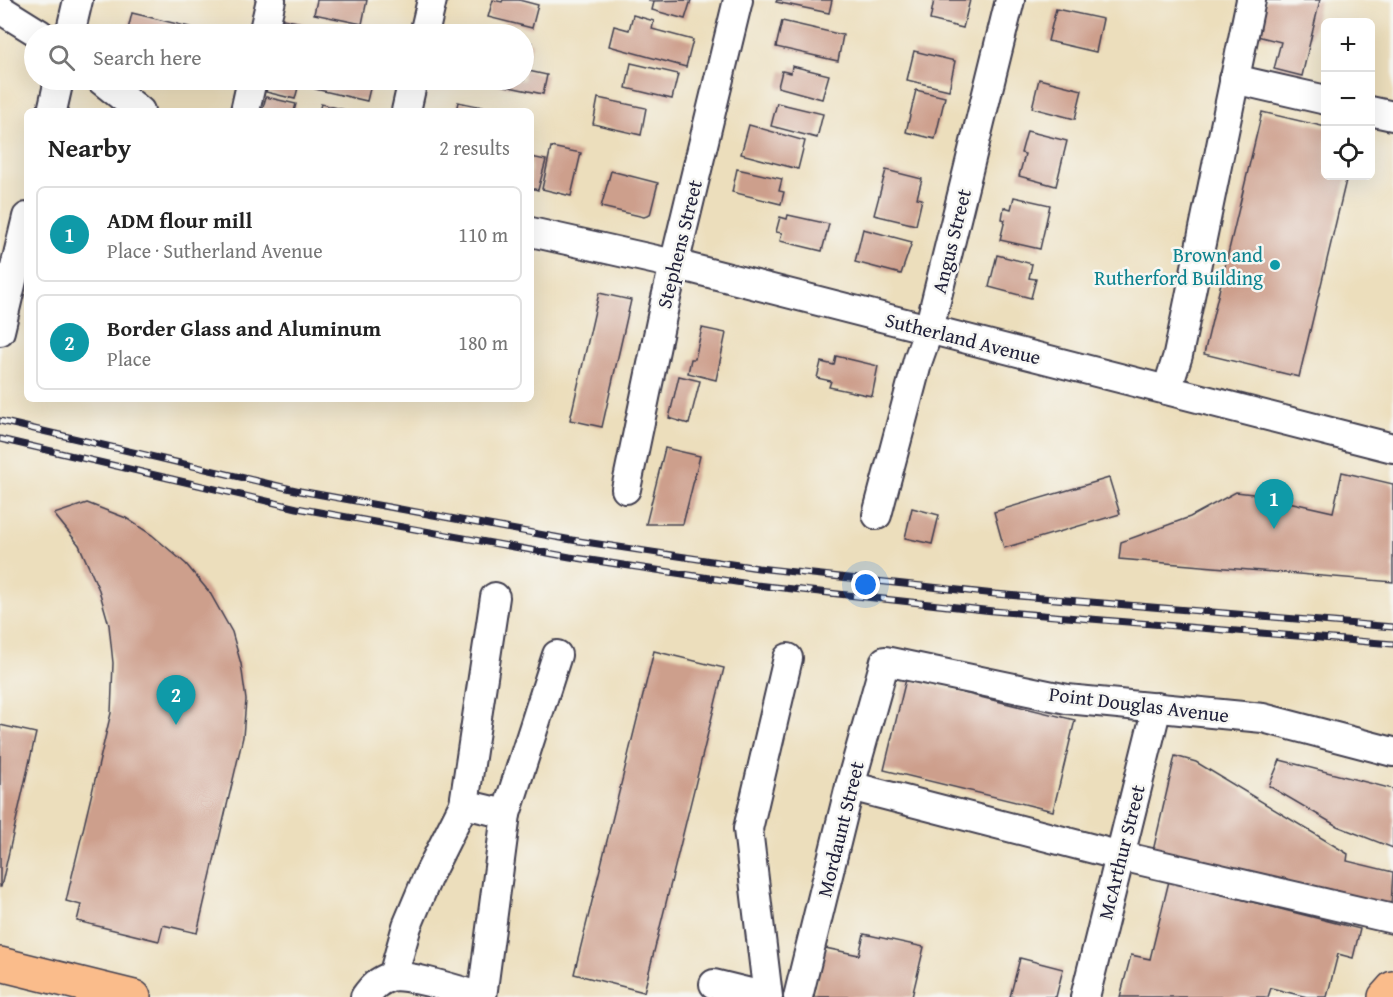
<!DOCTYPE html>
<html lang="en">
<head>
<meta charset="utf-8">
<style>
  body { margin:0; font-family:"Gentium Book Plus",serif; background:#f6f6f6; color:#222 }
  .controls { position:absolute; right:18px; top:18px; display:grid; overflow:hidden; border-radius:9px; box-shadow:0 6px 24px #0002 }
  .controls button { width:54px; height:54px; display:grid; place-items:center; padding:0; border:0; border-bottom:2px solid #e0e0e0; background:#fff; color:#222; font:30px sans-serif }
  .you { position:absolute; left:866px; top:585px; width:21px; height:21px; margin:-15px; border:4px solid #fff; border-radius:50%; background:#1a73e8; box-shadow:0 0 0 9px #1a73e833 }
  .badge { display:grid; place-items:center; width:39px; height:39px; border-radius:50%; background:#0f766e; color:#fff; font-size:20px; font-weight:700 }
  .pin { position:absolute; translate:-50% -50px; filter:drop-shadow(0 2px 3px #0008) }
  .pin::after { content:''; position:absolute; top:32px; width:21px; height:18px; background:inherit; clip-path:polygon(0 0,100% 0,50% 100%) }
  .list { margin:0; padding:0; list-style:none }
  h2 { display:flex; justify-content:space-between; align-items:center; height:78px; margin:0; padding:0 24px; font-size:26px }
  h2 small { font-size:20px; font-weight:400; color:#767676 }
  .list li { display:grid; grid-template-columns:39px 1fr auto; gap:18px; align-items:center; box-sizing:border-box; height:96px; margin:0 12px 12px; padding:0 12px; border:2px solid #e0e0e0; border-radius:9px }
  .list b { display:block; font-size:22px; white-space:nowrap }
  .list p { margin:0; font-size:20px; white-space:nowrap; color:#767676 }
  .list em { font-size:20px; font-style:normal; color:#767676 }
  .icon { flex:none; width:33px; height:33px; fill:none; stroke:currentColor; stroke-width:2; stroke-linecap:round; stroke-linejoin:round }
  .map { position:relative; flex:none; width:1393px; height:997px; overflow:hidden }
  .search { position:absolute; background:#fff; box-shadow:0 6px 24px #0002; left:24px; top:24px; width:510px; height:66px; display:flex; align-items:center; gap:15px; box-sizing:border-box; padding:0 21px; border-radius:33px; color:#767676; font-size:22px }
  .panel { position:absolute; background:#fff; box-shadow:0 6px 24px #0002; left:24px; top:108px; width:510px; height:294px; border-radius:9px }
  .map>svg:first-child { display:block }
  .building { fill:#cd9f8c }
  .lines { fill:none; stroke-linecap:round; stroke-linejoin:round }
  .minor-casing { stroke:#403e4e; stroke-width:32 }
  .major-casing { stroke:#403e4e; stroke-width:36 }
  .minor { stroke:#fff; stroke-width:28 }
  .major { stroke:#fabc8b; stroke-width:33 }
  .rail-casing { stroke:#22223b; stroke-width:7 }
  .rail { stroke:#f6f6f2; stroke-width:4.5; stroke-dasharray:14; stroke-linecap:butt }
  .culture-dot { fill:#0f9aa8; stroke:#f6f6f2; stroke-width:2 }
  .labels { text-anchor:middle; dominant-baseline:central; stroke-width:5; stroke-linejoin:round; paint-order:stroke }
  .street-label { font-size:20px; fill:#22223b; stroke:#f6f6f2 }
  .culture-label { font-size:20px; fill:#0d838f; stroke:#f6f6f2; text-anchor:end }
</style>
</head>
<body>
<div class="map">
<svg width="1393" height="997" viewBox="0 0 1393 997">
  <rect width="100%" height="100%" fill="#f6f6f2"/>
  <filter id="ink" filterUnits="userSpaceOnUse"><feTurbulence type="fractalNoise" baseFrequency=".0167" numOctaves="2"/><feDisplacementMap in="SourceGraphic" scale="12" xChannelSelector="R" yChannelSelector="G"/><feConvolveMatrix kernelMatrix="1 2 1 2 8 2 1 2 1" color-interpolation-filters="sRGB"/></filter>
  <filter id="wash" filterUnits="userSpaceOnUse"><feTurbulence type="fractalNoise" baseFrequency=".008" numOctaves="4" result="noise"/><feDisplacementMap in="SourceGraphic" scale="24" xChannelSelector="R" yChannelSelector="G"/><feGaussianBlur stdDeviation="1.35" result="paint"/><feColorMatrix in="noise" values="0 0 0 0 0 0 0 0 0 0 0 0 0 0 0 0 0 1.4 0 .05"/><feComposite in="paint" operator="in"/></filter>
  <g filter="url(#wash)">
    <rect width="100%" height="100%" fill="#ecdebc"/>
    <g id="blocks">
      <g class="building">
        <path d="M317,0H367L362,24L314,14Z"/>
        <path d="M493,0L502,2L503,0H519L538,5L532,28L488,17Z"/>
        <path d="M691,0L685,19L652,10L654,2L648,1Z"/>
        <path d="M777,0H832L829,13L776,2Z"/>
        <path d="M934,0H970L963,28L930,20Z"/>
        <path d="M1266,0H1320L1302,76L1274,69L1281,42L1257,36Z"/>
        <path d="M1056,9L1103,19L1096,52L1048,41Z"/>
        <path d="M132,13L202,30L201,34H127Z"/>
        <path d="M633,15L654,21L652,29L693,40L686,67L609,46L614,26L629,30Z"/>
        <path d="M283,19L312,25L310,34L280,32Z"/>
        <path d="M782,21L843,35L838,61L776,47Z"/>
        <path d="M524,41L532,43L526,66L524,65Z"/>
        <path d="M914,51L955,61L949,90L907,80Z"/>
        <path d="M631,63L678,74L672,99L626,88Z"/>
        <path d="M792,66L829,75L822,99L778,87L782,71L791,73Z"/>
        <path d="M524,70L547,75L543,94L481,81L524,80Z"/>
        <path d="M1039,79L1082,90L1075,119L1032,108Z"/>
        <path d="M269,80H300L295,99L266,92Z"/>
        <path d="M317,80H372L367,101L315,89Z"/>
        <path d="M916,90L945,97L935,139L906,132Z"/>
        <path d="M266,97L296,104L294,111H262Z"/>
        <path d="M598,98L646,108L641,135L593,124Z"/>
        <path d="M458,102L497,110V111H456Z"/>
        <path d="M777,103L823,114L817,138L771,126Z"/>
        <path d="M321,104L346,110V111H319Z"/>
        <path d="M1262,112L1326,127V176H1347L1299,377L1204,354Z"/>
        <path d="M749,125L805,141L798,169L741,154Z"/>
        <path d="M1027,131L1067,141L1056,186L1019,176L1025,154L1021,153Z"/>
        <path d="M551,147L581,153L571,196L542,189Z"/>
        <path d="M531,157L546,160L538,190L531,188Z"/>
        <path d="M737,169L782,179L779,191L784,192L781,204L732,192Z"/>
        <path d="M886,170L922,179L917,198L922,199L916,225L874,215Z"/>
        <path d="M611,171L658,183L650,215L644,217L601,207Z"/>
        <path d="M1014,197L1050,205L1040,249L1000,240L1005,220L1002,219L1004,207L1011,209Z"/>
        <path d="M788,215L829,224L822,251L780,241L782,233L776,232L780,217L787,219Z"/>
        <path d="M863,229L912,242L901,274L855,262Z"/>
        <path d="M997,255L1032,264L1029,278L1036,279L1031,298L989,287Z"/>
        <path d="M599,293L631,300L602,427L570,420Z"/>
        <path d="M702,328L726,333L716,380L688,373L691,359H695Z"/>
        <path d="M836,356L878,366L872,396L829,387L831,381L817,378L821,362L834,365Z"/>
        <path d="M679,376L700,381L689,424L669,418Z"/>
        <path d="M665,448L700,456L683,524H646Z"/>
        <path d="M1342,472L1393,484V582L1119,559L1121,542L1190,517L1236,492L1253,494L1333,512Z"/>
        <path d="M1109,478L1120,514L1004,548L994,512Z"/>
        <path d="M87,503L126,518L152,535L186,564L210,593L232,632L241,664L246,700L243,737L197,933L163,925L159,941L77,921L81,905L66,901L111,713L113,663L109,625L99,590L79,545L54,514Z"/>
        <path d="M912,508L939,515L932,544L905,538Z"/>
        <path d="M654,651L724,668L644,992L574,974Z"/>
        <path d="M906,679L1075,720L1053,811L884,770Z"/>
        <path d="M0,725L36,733L1,887H0Z"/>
        <path d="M1175,756L1196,762L1348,854L1347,861L1393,872L1391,907L1153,851Z"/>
        <path d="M1280,760L1393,789V848L1337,826L1269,786Z"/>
        <path d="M1169,881L1360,929L1353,958L1338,954L1327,997H1307L1271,988L1268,997H1120L1131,955L1150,959Z"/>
        <path d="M864,934L924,947L912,997H813L825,948L859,955Z"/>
        <path d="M1020,958L1063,969L1056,997H1010Z"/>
      </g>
    </g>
  </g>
  <g filter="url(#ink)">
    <use href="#blocks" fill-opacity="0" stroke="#403e4e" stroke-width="1.5"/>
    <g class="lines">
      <g class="minor-casing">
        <g id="minor">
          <path d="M0,9L40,34"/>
          <path d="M70,34L78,0"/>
          <path d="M263,34L271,0"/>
          <path d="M424,34L432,0"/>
          <path d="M1234,79L1326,100"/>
          <path d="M101,80L140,111"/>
          <path d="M52,111L59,80"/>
          <path d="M245,111L252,80"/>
          <path d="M406,111L413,80"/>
          <path d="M1370,111L1393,116"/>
          <path d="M531,232L674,264L1393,448"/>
          <path d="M0,331L27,217"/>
          <path d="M1167,390L1178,355L1251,0"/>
          <path d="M626,489L665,302L738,0"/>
          <path d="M877,515L918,360L929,329L1010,0"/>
          <path d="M495,597L464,804L506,814"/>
          <path d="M850,786L1121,856L1393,919"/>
          <path d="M393,976L407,926L428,876L464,804"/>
          <path d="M714,984L767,997"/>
          <path d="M365,997C372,987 378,981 390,977C405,973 464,992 481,997"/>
          <path d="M482,997L506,814L557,655"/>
          <path d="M768,997L748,829L788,658"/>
          <path d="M798,997L850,786L885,661L1067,699L1263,718L1393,752"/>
          <path d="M1085,997L1157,707"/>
        </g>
      </g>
      <g class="major-casing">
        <g id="major">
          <path d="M0,964L134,997"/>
          <path d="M1385,997L1393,988"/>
        </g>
      </g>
      <use href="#minor" class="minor"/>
      <use href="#major" class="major"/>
      <g class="rail-casing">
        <g id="rail">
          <path d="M0,421L300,491L572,540L758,568L995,594L1393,627"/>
          <path d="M0,439L297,508L570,557L756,585L993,611L1393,644"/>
        </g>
      </g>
      <use href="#rail" class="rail"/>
    </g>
  </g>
  <circle class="culture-dot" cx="1275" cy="265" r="6"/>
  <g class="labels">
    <g class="street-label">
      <text transform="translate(951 241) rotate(-76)">Angus Street</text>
      <text transform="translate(679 244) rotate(-76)">Stephens Street</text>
      <text transform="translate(963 338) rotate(14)">Sutherland Avenue</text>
      <text transform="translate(1139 704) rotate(7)">Point Douglas Avenue</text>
      <text transform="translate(840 829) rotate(-76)">Mordaunt Street</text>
      <text transform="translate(1121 852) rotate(-76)">McArthur Street</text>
    </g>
    <g class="culture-label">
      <text x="1263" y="254">Brown and<tspan x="1263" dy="23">Rutherford Building</tspan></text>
    </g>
  </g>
</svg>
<div class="controls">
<button>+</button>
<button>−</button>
<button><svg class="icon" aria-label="locate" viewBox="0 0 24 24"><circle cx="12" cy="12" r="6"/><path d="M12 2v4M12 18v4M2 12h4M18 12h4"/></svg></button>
</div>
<div class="you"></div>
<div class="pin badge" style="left:1274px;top:529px;background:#0f9aa8">1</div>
<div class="pin badge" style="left:176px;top:725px;background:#0f9aa8">2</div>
<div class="search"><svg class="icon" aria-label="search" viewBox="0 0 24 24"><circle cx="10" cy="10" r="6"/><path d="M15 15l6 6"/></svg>Search here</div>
<section class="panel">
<h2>Nearby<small>2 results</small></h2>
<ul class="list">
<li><span class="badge" style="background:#0f9aa8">1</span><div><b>ADM flour mill</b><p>Place · Sutherland Avenue</p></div><em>110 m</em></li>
<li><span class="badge" style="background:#0f9aa8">2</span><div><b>Border Glass and Aluminum</b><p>Place</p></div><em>180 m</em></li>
</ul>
</section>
</div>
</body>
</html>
